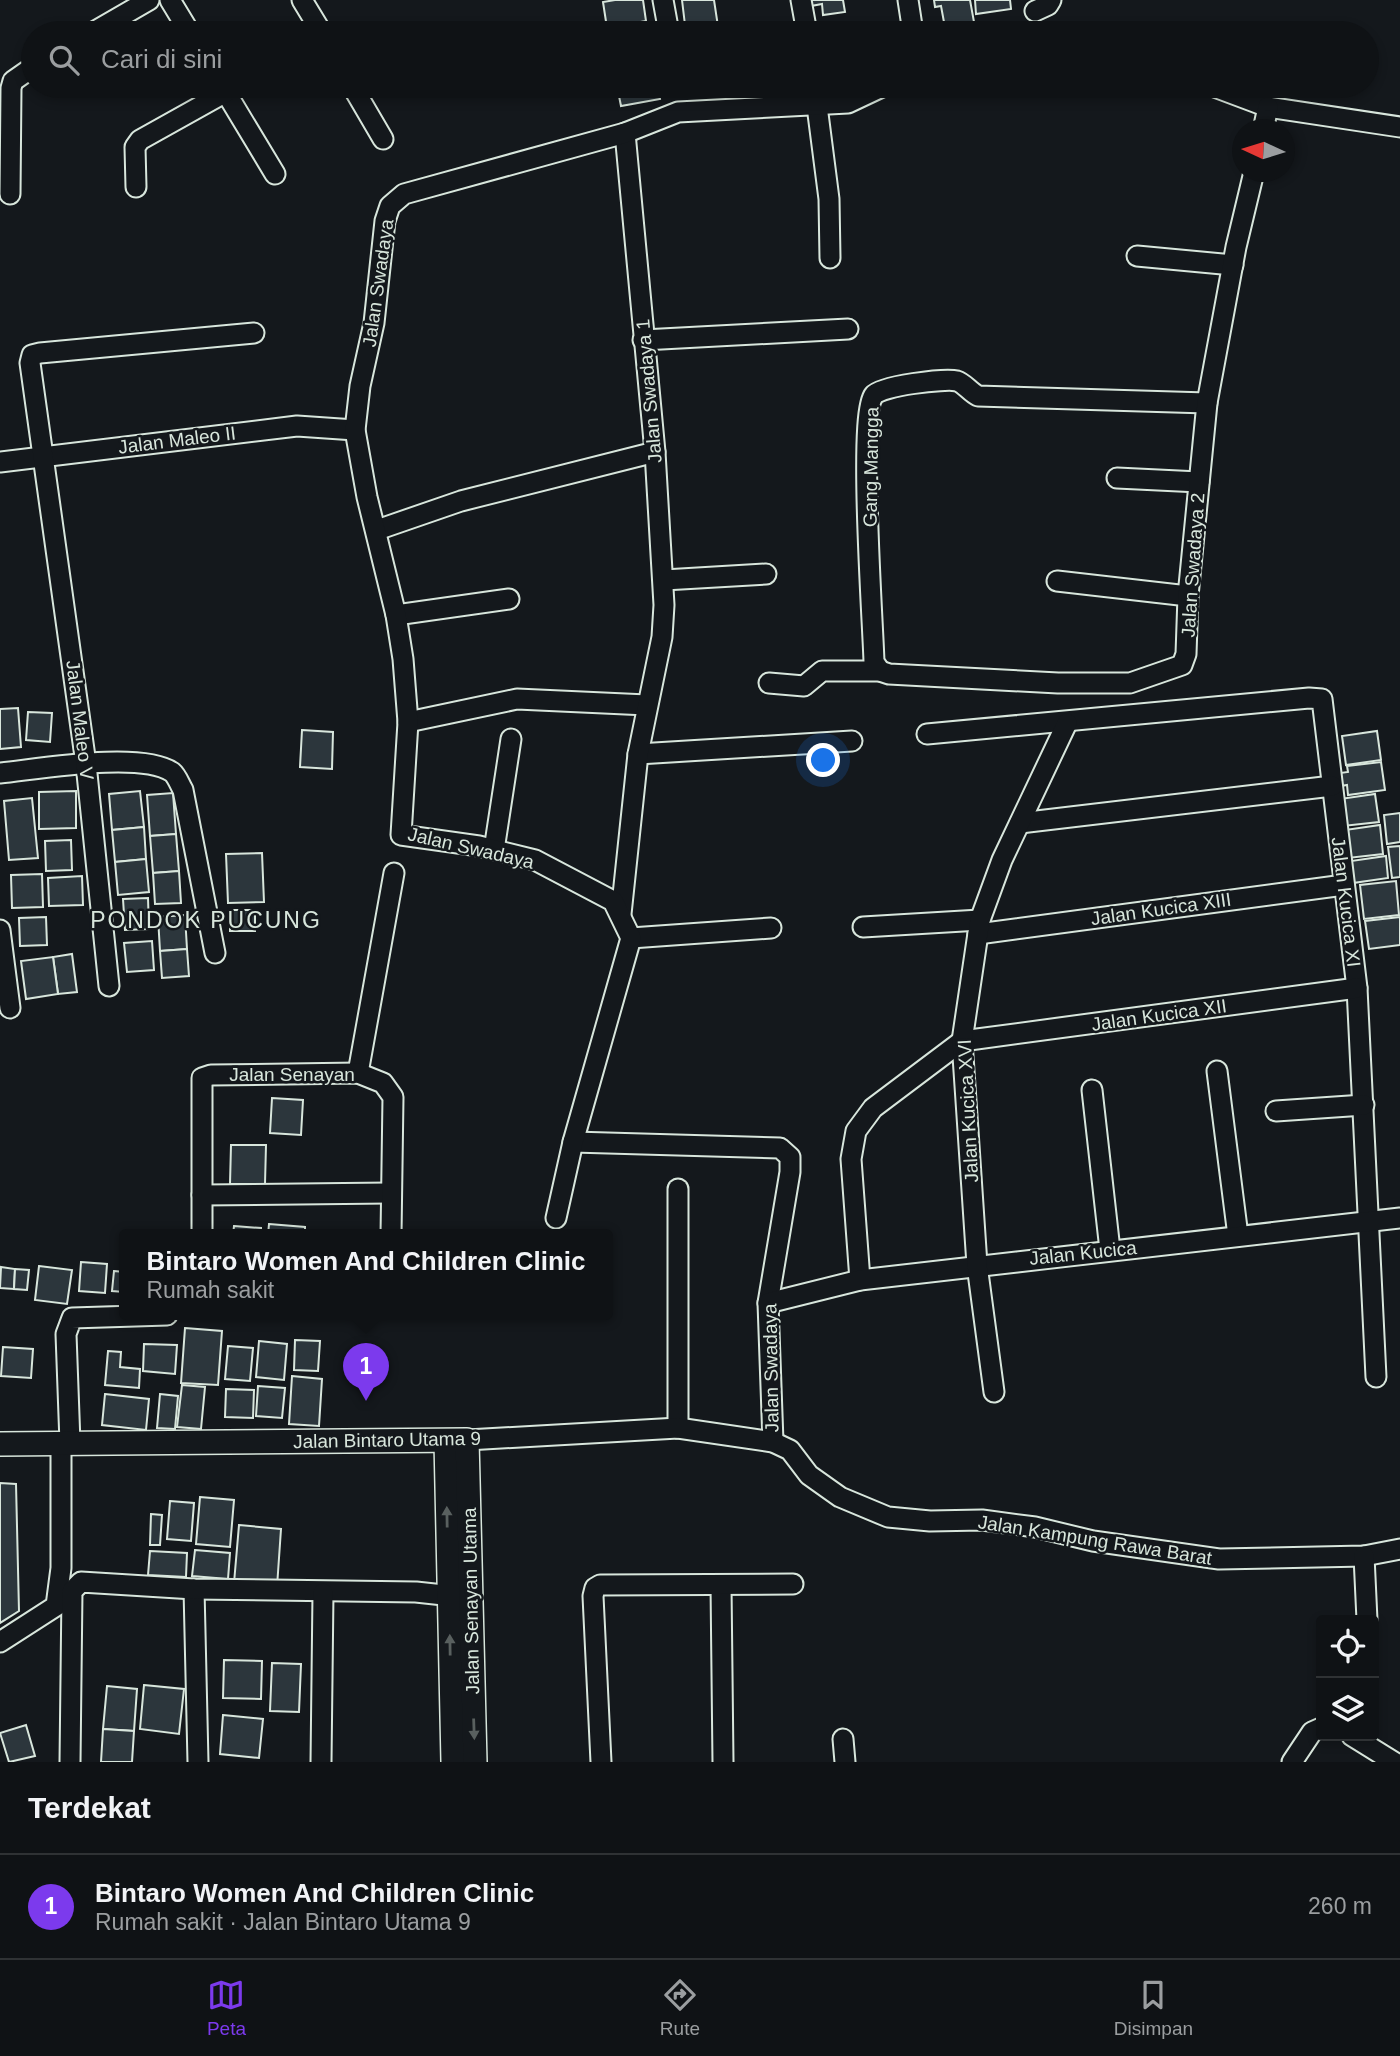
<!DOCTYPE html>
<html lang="id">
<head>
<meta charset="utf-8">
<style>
  body { margin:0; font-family:Arial,sans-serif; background:#181b1e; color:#f1f3f6 }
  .controls { position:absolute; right:21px; bottom:21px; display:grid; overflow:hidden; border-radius:7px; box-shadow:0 4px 10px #0003 }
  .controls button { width:63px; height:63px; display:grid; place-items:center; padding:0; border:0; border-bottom:2px solid #2f3234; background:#0f1215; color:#f1f3f6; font:35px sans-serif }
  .compass { position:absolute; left:1232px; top:119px; width:63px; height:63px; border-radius:50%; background:#0f1215; box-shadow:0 4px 10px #0003; rotate:274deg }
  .you { position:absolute; left:824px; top:761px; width:24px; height:24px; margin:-18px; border:5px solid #fff; border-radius:50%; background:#1a73e8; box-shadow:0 0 0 10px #1a73e833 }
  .badge { display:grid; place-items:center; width:46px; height:46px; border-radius:50%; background:#7c3aed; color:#fff; font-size:23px; font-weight:700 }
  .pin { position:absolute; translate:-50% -58px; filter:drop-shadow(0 2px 4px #0008) }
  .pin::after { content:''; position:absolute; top:37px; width:24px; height:21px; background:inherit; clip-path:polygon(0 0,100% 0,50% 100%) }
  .popup { position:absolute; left:119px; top:1229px; width:494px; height:91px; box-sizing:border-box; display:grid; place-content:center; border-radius:7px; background:#0f1215; filter:drop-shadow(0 2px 5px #0005); font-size:23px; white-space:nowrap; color:#9b9ea0 }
  .popup b { font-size:26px; color:#f1f3f6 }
  .popup::after { content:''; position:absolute; left:50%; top:100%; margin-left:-14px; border:14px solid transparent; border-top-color:#0f1215 }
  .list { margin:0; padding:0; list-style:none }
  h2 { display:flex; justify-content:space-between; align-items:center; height:91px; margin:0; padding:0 28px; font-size:30px }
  h2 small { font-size:23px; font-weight:400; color:#9b9ea0 }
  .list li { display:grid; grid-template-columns:46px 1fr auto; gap:21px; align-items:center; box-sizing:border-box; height:105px; padding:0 28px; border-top:2px solid #2f3234 }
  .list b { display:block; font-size:26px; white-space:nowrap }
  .list p { margin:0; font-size:23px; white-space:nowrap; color:#9b9ea0 }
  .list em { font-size:23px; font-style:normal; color:#9b9ea0 }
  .icon { flex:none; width:38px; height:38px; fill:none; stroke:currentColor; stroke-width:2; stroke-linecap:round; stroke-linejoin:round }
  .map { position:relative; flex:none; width:1400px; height:1762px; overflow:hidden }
  .search { position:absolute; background:#0f1215; box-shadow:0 4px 10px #0003; left:21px; right:21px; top:21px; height:77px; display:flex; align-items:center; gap:18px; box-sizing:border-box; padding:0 24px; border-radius:38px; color:#9b9ea0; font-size:26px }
  .sheet { height:196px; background:#0f1215 }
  nav { display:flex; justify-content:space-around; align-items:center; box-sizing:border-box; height:98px; border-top:2px solid #2f3234; background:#0f1215; font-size:19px; color:#9b9ea0 }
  nav a { display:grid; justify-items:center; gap:4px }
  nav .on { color:#7c3aed }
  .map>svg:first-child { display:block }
  .building { fill:#2c363c; stroke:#d8e6dc; stroke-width:2 }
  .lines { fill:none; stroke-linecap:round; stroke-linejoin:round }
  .minor-casing { stroke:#d8e6dc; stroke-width:23 }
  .tertiary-casing { stroke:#d8e6dc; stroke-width:26 }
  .minor { stroke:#14181c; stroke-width:19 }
  .tertiary { stroke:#14181c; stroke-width:23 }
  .oneway { fill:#59605f }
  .labels { text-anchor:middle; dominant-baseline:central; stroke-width:5; stroke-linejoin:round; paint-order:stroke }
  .street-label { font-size:19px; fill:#d8e6dc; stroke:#14181c }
  .quarter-label { font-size:23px; letter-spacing:2px; fill:#d8e6dc; stroke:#14181c }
</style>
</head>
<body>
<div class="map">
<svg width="1400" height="1762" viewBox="0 0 1400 1762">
  <rect width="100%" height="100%" fill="#14181c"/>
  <g class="building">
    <path d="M615,0H643L646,21L607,28L603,2Z"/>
    <path d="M682,0H714L719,33H695L693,24L685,25Z"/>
    <path d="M810,0H843L845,12L823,15L822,4L811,6Z"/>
    <path d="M934,0H970L976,33H946L941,6L935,7Z"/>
    <path d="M975,0H1010L1011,9L976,14Z"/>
    <path d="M643,24L645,33H609L608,29Z"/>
    <path d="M617,86H658L660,99L621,106Z"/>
    <path d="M18,708L21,747L0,749V709Z"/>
    <path d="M28,712L52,713L50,742L26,740Z"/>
    <path d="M302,730L333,732L332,769L300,767Z"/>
    <path d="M1377,731L1381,760L1346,765L1342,736Z"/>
    <path d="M1381,762L1385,790L1348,795L1347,785L1341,786L1340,773L1348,772L1347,766Z"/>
    <path d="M76,791V828L39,829V792Z"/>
    <path d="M140,791L144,827L112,830L109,794Z"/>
    <path d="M173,793L176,834L150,836L147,795Z"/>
    <path d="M1375,794L1379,822L1343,826L1340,799Z"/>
    <path d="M32,798L38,858L9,860L4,801Z"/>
    <path d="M1400,813V842L1387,844L1384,815Z"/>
    <path d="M1380,825L1383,854L1348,858L1345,830Z"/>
    <path d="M144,827L146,859L115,862L112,830Z"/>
    <path d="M176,834L179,871L153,873L150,836Z"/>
    <path d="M71,840L72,870L46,871L45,841Z"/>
    <path d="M1400,846V877L1392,878L1388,847Z"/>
    <path d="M262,853L264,902L228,903L226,854Z"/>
    <path d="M1386,856L1388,878L1353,883L1351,861Z"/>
    <path d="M146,859L149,892L118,895L115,862Z"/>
    <path d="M179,871L181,903L155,904L153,873Z"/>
    <path d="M42,874L43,907L12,908L11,875Z"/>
    <path d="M82,876L83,905L49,906L48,878Z"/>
    <path d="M1396,881L1399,915L1364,919L1360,885Z"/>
    <path d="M148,898L149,929L125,930L123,899Z"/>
    <rect x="230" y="910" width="25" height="21"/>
    <path d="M185,915L187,949L160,951L158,917Z"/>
    <path d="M46,917L47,945L20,946L19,918Z"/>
    <path d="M1400,917V945L1369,949L1365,921Z"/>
    <path d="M152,941L154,970L127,972L124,943Z"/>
    <path d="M187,949L189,976L162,978L160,951Z"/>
    <path d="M72,954L77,992L58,994L53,957Z"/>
    <path d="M53,957L58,994L26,999L21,961Z"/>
    <path d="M272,1098L303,1100L301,1135L270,1133Z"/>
    <path d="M231,1145H266L265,1184H230Z"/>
    <path d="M269,1224L305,1227V1235H268Z"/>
    <path d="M234,1226L261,1228V1235H233Z"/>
    <path d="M81,1262L107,1264L105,1293L79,1291Z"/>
    <path d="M39,1266L72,1270L67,1304L35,1300Z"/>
    <path d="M1,1267L15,1269L14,1289L0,1288Z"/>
    <path d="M15,1269L29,1270L27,1290L14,1289Z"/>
    <path d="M114,1271L124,1272V1292L112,1291Z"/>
    <path d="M185,1328L222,1331L218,1385L181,1383Z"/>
    <path d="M295,1340L320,1341L318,1371L294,1370Z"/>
    <path d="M259,1341L287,1344L284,1380L256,1377Z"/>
    <path d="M144,1344L177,1345L175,1374L143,1371Z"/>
    <path d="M228,1346L253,1348L250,1381L225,1379Z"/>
    <path d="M3,1347L33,1349L31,1378L1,1376Z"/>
    <path d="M108,1351L121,1352L120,1367L140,1369L139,1388L105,1385Z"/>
    <path d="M292,1376L322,1379L319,1426L289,1424Z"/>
    <path d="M182,1385L205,1387L201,1429L177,1427Z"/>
    <path d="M258,1386L285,1388L282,1418L256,1416Z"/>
    <path d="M226,1389L254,1390L253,1418L225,1417Z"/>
    <path d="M105,1394L149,1399L146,1430L102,1425Z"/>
    <path d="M160,1394L178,1396L175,1429L157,1428Z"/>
    <path d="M0,1483L16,1484L19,1611L0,1623Z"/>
    <path d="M200,1497L234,1500L230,1547L196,1544Z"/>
    <path d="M170,1501L194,1503L191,1541L167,1539Z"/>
    <path d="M151,1514L162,1515L160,1545H150Z"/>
    <path d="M239,1525L281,1529L277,1587L234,1583Z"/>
    <path d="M195,1550L230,1553L228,1579L192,1576Z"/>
    <path d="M150,1551L187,1553L186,1577L148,1575Z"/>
    <path d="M224,1660L262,1661L261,1699L223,1698Z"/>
    <path d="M272,1663L301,1664L299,1712L270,1711Z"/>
    <path d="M144,1685L184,1689L179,1734L140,1729Z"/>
    <path d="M107,1686L137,1689L134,1731L103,1729Z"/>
    <path d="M223,1715L263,1719L259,1758L220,1754Z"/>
    <path d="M26,1725L35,1756L9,1762L0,1733Z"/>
    <path d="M103,1729L134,1731L132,1762H101Z"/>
  </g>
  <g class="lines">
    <g class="minor-casing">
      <g id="minor">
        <path d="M170,0L190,33"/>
        <path d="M302,0L322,33"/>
        <path d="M663,0L669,33"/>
        <path d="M801,0L807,33"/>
        <path d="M908,0L912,26"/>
        <path d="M1035,11L1048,5L1051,0"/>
        <path d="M92,33L149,0"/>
        <path d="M222,86L275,174"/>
        <path d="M352,86L383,139"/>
        <path d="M1000,86H1022"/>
        <path d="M1212,86L1268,107L1400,127"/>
        <path d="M817,106L829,199L830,258"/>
        <path d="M1263,130L1268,107"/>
        <path d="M136,187L135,147L140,140L226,92"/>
        <path d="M10,194L11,88L13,81L33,67"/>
        <path d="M1137,256L1233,265"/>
        <path d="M643,340L848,329"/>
        <path d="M0,462L297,426L355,430"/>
        <path d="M1117,478L1199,482"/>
        <path d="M377,530L461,501L655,452"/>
        <path d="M664,580L766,574"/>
        <path d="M1057,581L1188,596"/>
        <path d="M396,615L509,599"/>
        <path d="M880,671L874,662C873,624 858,414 874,395C881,386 945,378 957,381C964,383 970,392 978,396L1207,403"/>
        <path d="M769,683L804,686L822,671H880L889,674L1058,683H1130L1182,665L1186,654L1188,596L1207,403L1236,247L1254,172"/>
        <path d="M408,722L517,699L647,705"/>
        <path d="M927,734L1309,698L1322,699L1357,988L1376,1377"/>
        <path d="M638,754L852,741"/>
        <path d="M0,773C39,769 140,751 172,772C177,776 180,785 183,790L215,953"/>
        <path d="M1020,823L1332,786"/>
        <path d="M494,850L511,739"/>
        <path d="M621,914L638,754L662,637L664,605L655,452L625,133"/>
        <path d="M863,927L980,920"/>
        <path d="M0,930L10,1008"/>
        <path d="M978,934L1344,885"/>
        <path d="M631,938L771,928"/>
        <path d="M109,986L86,764L30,363L32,355L40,353L254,333"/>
        <path d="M1217,1071L1238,1236"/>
        <path d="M358,1073L394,873"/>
        <path d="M1092,1090L1110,1250"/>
        <path d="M1276,1111L1364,1105"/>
        <path d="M573,1142L780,1148L790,1157V1172L768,1303L773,1442"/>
        <path d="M678,1189V1428"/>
        <path d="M202,1195L389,1193"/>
        <path d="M556,1218L573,1142L631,938L613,901L535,860L479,846L401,835L408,722L403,659L396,615L367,497L355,430L360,386L374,323L385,221L390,206L404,194L625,133L678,112L848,103L884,86"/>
        <path d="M202,1235V1078L211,1075L358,1073L383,1083L393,1097L391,1235"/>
        <path d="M860,1280L851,1159L856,1131L873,1108L962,1041L1357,988"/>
        <path d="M768,1303L860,1280L1400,1218"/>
        <path d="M994,1392L977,1265L962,1041L980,920L1002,860L1067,723"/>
        <path d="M467,1440L678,1428L773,1442L790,1450L809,1475L840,1497L888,1517L930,1521L982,1520L1035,1527L1093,1541L1219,1559L1364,1556L1400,1549"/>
        <path d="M70,1443L66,1334L72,1318L167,1315"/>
        <path d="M1364,1556L1367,1620"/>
        <path d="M721,1585L723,1762"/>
        <path d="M194,1589L198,1762"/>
        <path d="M0,1642L56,1606L61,1568V1443"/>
        <path d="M1352,1736L1394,1762"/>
        <path d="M843,1739L845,1762"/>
        <path d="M70,1762L72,1591L81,1582L194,1589L416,1592L462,1597"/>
        <path d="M321,1762L323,1593"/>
        <path d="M601,1762L593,1596L595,1588L600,1585L793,1584"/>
        <path d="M1292,1762L1312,1732L1321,1728"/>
      </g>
    </g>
    <g class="tertiary-casing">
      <g id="tertiary">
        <path d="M446,1441L453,1762"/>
        <path d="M0,1444L467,1440L475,1762"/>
      </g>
    </g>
    <use href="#minor" class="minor"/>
    <use href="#tertiary" class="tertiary"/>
  </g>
  <defs><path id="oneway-solid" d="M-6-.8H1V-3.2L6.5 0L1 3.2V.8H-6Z" transform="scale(1.75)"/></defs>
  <g class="oneway">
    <use href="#oneway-solid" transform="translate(447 1517) rotate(-91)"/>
    <use href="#oneway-solid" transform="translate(450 1645) rotate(-91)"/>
    <use href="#oneway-solid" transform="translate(474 1729) rotate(88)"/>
  </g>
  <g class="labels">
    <g class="street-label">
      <text transform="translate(378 283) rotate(-82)">Jalan Swadaya</text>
      <text transform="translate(649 391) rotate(-95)">Jalan Swadaya 1</text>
      <text transform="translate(177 440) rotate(-7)">Jalan Maleo II</text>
      <text transform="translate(871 467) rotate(-89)">Gang Mangga</text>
      <text transform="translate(1193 565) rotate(-86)">Jalan Swadaya 2</text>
      <text transform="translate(80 720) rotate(83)">Jalan Maleo V</text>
      <text transform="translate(471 848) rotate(13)">Jalan Swadaya</text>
      <text transform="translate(1346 902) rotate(83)">Jalan Kucica XI</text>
      <text transform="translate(1161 909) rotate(-8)">Jalan Kucica XIII</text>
      <text transform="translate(1159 1015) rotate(-8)">Jalan Kucica XII</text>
      <text x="292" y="1074">Jalan Senayan</text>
      <text transform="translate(968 1111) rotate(-93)">Jalan Kucica XVI</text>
      <text transform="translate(1083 1253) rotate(-6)">Jalan Kucica</text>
      <text transform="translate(771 1368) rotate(-91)">Jalan Swadaya</text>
      <text transform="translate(387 1440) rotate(-1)">Jalan Bintaro Utama 9</text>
      <text transform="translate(1095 1540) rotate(9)">Jalan Kampung Rawa Barat</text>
      <text transform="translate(471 1601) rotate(-91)">Jalan Senayan Utama</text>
    </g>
    <g class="quarter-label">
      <text x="206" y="920">PONDOK PUCUNG</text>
    </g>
  </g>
</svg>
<div class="controls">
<button><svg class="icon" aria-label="locate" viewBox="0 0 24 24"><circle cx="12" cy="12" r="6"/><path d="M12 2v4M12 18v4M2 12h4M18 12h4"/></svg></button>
<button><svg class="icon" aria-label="layers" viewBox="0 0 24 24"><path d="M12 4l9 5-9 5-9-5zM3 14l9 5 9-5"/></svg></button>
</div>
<svg class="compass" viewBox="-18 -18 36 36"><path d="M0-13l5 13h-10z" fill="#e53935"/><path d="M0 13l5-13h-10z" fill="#9b9ea0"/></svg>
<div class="you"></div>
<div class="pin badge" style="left:366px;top:1401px">1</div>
<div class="popup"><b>Bintaro Women And Children Clinic</b>Rumah sakit</div>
<div class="search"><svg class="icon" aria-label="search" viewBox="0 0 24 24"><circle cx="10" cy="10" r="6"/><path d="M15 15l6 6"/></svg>Cari di sini</div>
</div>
<section class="sheet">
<h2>Terdekat<small></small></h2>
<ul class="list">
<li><span class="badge">1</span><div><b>Bintaro Women And Children Clinic</b><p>Rumah sakit · Jalan Bintaro Utama 9</p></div><em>260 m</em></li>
</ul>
</section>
<nav>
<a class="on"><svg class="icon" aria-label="map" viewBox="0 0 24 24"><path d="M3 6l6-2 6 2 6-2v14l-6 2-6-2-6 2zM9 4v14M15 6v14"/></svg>Peta</a>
<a><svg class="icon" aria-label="directions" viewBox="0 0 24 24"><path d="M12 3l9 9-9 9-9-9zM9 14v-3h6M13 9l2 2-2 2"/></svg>Rute</a>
<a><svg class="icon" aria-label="saved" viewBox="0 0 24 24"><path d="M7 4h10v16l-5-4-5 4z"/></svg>Disimpan</a>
</nav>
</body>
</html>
